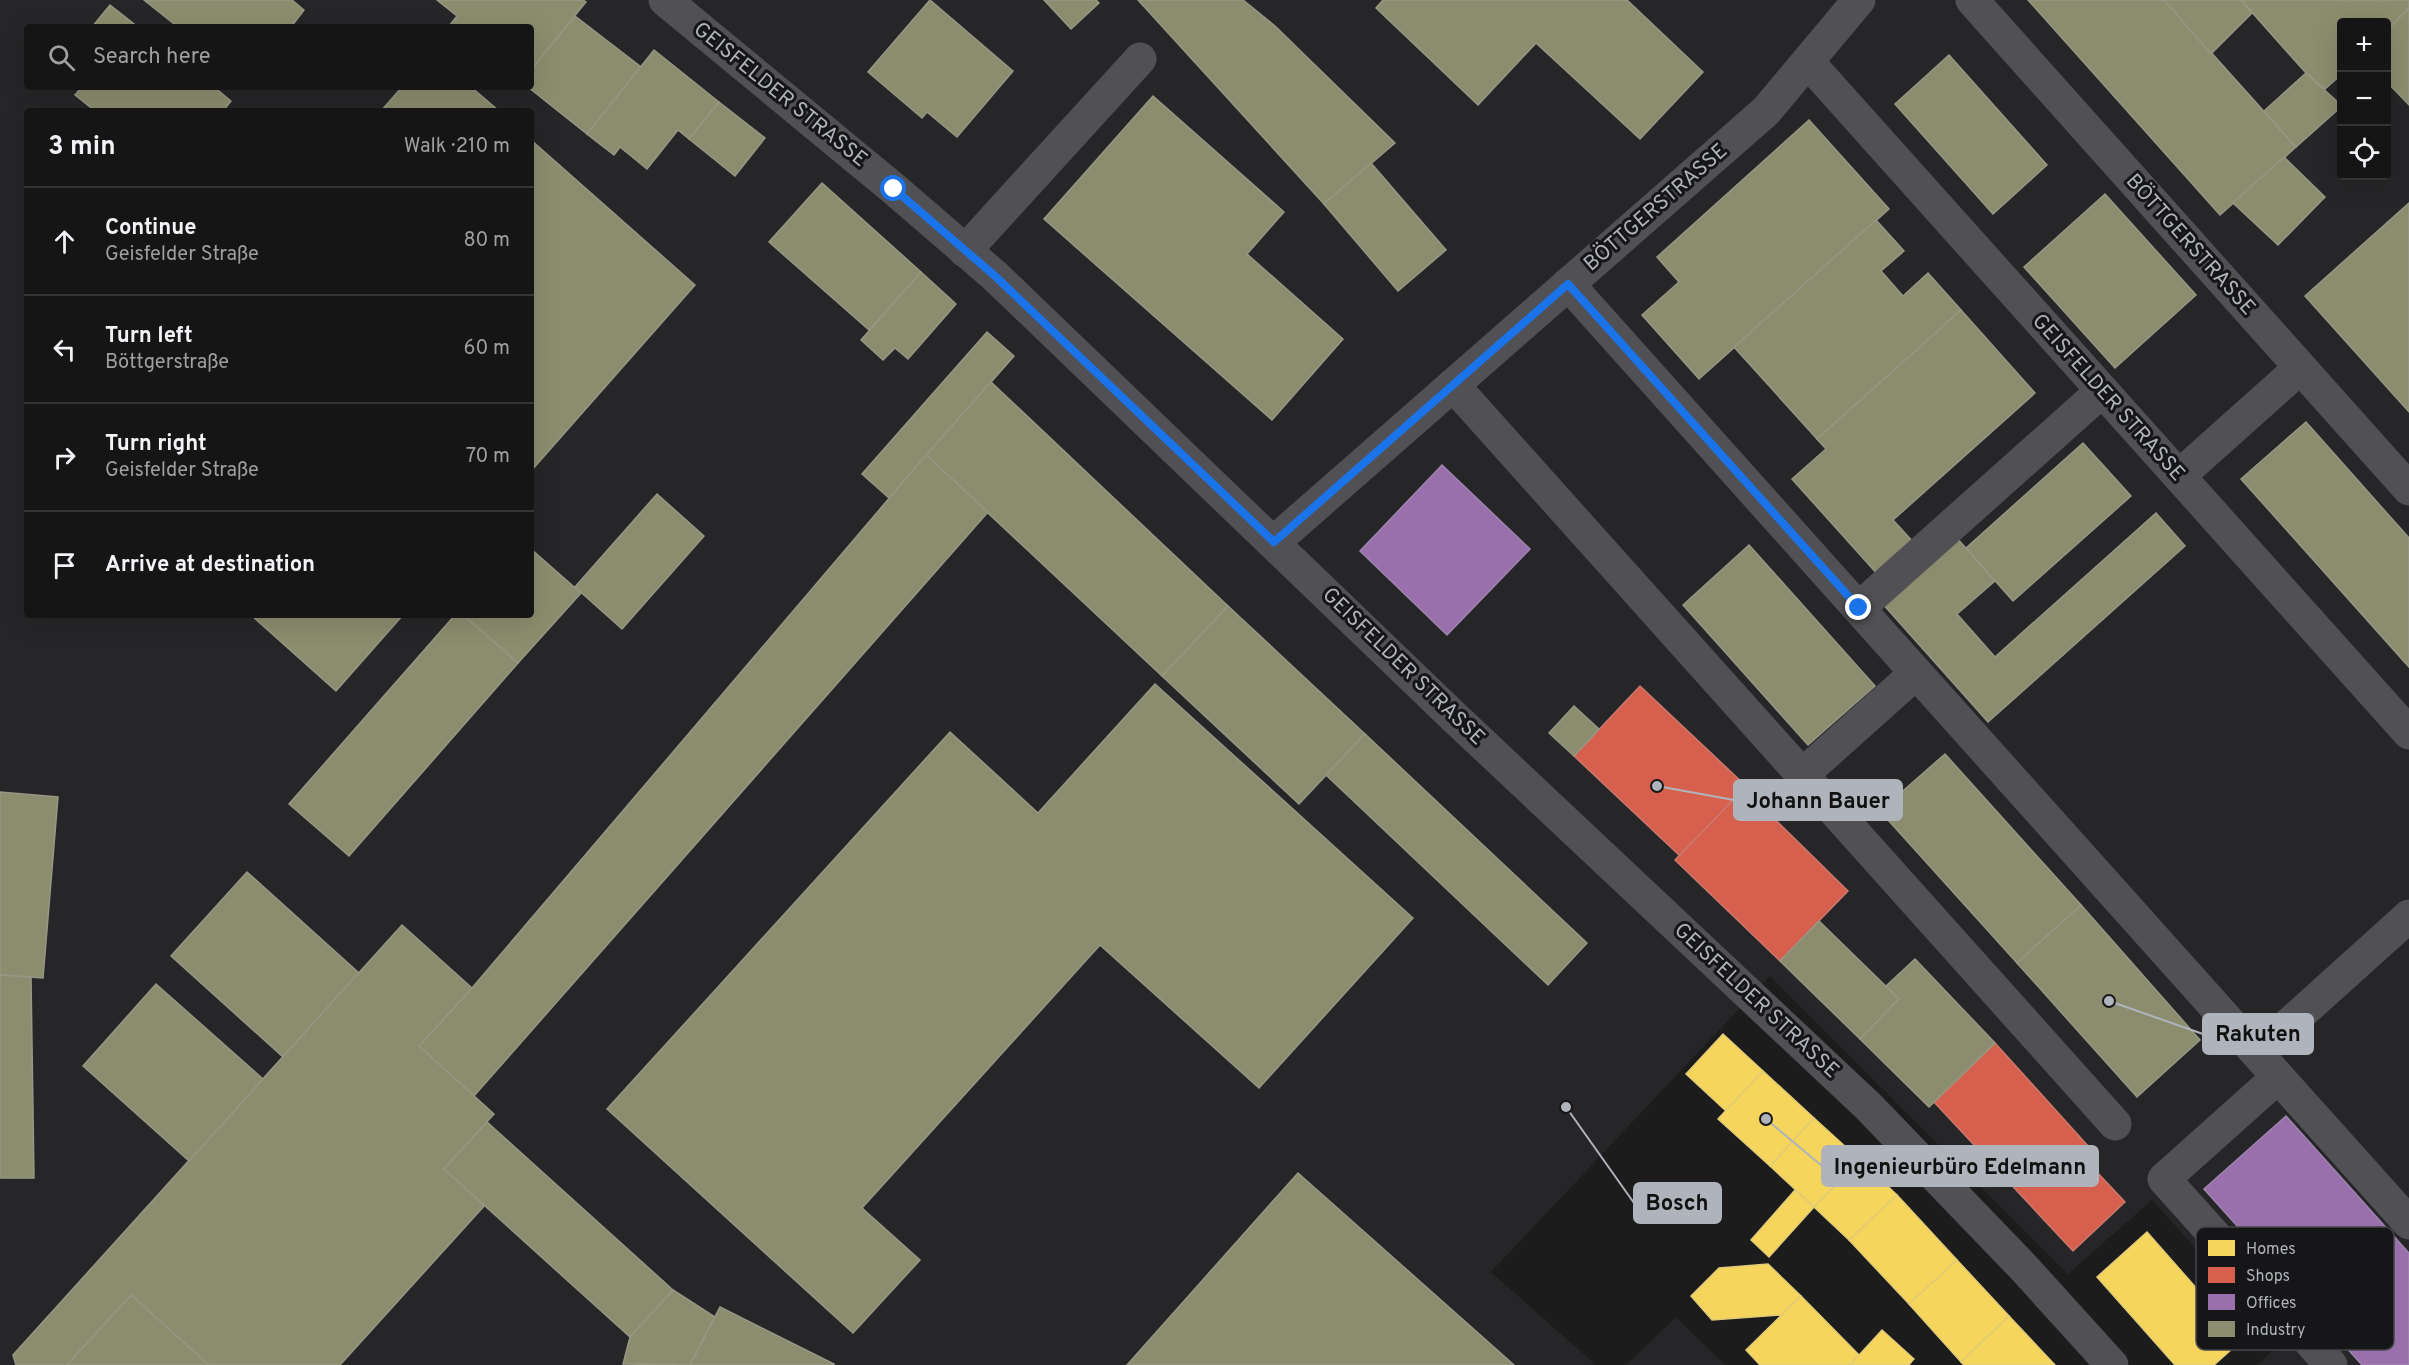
<!DOCTYPE html>
<html lang="en">
<head>
<meta charset="utf-8">
<style>
  body { margin:0; font-family:Overpass,sans-serif; background:#1e1e1e; color:#f1f3f6 }
  .controls { position:absolute; right:18px; top:18px; display:grid; overflow:hidden; border-radius:6px; box-shadow:0 6px 24px #0002 }
  .controls button { width:54px; height:54px; display:grid; place-items:center; padding:0; border:0; border-bottom:2px solid #343434; background:#151515; color:#f1f3f6; font:30px sans-serif }
  .stop { position:absolute; width:18px; height:18px; margin:-14px; border:4px solid #1a73e8; border-radius:50%; background:#fff }
  .stop.end { background:#1a73e8; border-color:#fff; box-shadow:0 2px 6px #0008 }
  .list { margin:0; padding:0; list-style:none }
  h2 { display:flex; justify-content:space-between; align-items:center; height:78px; margin:0; padding:0 24px; font-size:26px }
  h2 small { font-size:20px; font-weight:400; color:#9d9fa0 }
  .list li { display:grid; grid-template-columns:39px 1fr auto; gap:18px; align-items:center; box-sizing:border-box; height:108px; padding:0 24px; border-top:2px solid #343434 }
  .list b { display:block; font-size:22px; white-space:nowrap }
  .list p { margin:0; font-size:20px; white-space:nowrap; color:#9d9fa0 }
  .list em { font-size:20px; font-style:normal; color:#9d9fa0 }
  .icon { flex:none; width:33px; height:33px; fill:none; stroke:currentColor; stroke-width:2; stroke-linecap:round; stroke-linejoin:round }
  .map { position:relative; flex:none; width:2409px; height:1365px; overflow:hidden }
  .search { position:absolute; background:#151515; box-shadow:0 6px 24px #0002; left:24px; top:24px; width:510px; height:66px; display:flex; align-items:center; gap:15px; box-sizing:border-box; padding:0 21px; border-radius:6px; color:#9d9fa0; font-size:22px }
  .panel { position:absolute; background:#151515; box-shadow:0 6px 24px #0002; left:24px; top:108px; width:510px; height:510px; border-radius:6px }
  .map>svg:first-child { display:block }
  .built { fill:#262628; fill-rule:evenodd }
  .homes { fill:#f6d55c; stroke:#e1cb78; stroke-width:1.5 }
  .shops { fill:#d6604d; stroke:#ca796e; stroke-width:1.5 }
  .offices { fill:#9970ab; stroke:#a084b0; stroke-width:1.5 }
  .industry { fill:#8c8c6e; stroke:#969885; stroke-width:1.5 }
  .lines { fill:none; stroke-linecap:round; stroke-linejoin:round }
  .minor { stroke:#515155; stroke-width:33 }
  .route { stroke:#1a73e8; stroke-width:8 }
  .labels { text-anchor:middle; dominant-baseline:central; stroke-width:6; stroke-linejoin:round; paint-order:stroke }
  .street-label { font-size:21px; fill:#afb3bb; stroke:#161618 }
  .key { fill:#161618; stroke:#444549; stroke-width:1.5 }
  .key-label { font-size:16px; fill:#afb3bb }
  .leader { fill:none; stroke:#afb3bb; stroke-width:2 }
  .callout-dot { fill:#afb3bb; stroke:#161618; stroke-width:2 }
  .callout { fill:#afb3bb; stroke:#afb3bb; stroke-width:2 }
  .callout-label { font-size:22px; text-anchor:middle; font-weight:bold; fill:#111 }
</style>
</head>
<body>
<div class="map">
<svg width="2409" height="1365" viewBox="0 0 2409 1365">
  <rect width="100%" height="100%" fill="#1c1c1c"/>
  <g class="built">
    <path d="M0,0H2409V1365H2257L2281,1343L2152,1200L2068,1274L1770,976L1491,1272L1596,1365H0ZM2342,22H2386V176H2342ZM27,27H531V87H27ZM27,111H531V615H27Z"/>
    <path d="M1676,1317L1725,1365H1626Z"/>
  </g>
  <g class="homes">
    <path d="M1723,1034L1763,1071L1726,1111L1686,1074Z"/>
    <path d="M1763,1071L1814,1118L1770,1166L1718,1119Z"/>
    <path d="M1814,1118L1860,1160L1814,1207L1770,1166Z"/>
    <path d="M1860,1160L1897,1195L1849,1240L1814,1207Z"/>
    <path d="M1795,1190L1814,1207L1769,1257L1751,1240Z"/>
    <path d="M1897,1195L1957,1260L1909,1304L1849,1240Z"/>
    <path d="M2147,1232L2242,1340L2214,1365H2175L2097,1277Z"/>
    <path d="M1957,1260L2009,1316L1961,1362L1909,1304Z"/>
    <path d="M1768,1264L1801,1296L1781,1315L1712,1320L1691,1296L1719,1268Z"/>
    <path d="M1801,1296L1859,1355L1850,1365H1760L1746,1350Z"/>
    <path d="M2009,1316L2055,1365H1964L1961,1362Z"/>
    <path d="M1882,1330L1914,1359L1912,1361L1909,1365H1850Z"/>
  </g>
  <g class="shops">
    <path d="M1640,686L1746,786L1680,856L1574,756Z"/>
    <path d="M1744,789L1848,891L1780,961L1675,860Z"/>
    <path d="M1995,1043L2088,1146L2080,1154L2125,1202L2073,1251L1934,1102Z"/>
  </g>
  <g class="offices">
    <path d="M1442,465L1530,549L1447,635L1360,551Z"/>
    <path d="M2286,1116L2409,1253V1365H2362L2204,1189Z"/>
  </g>
  <g class="industry">
    <path d="M144,0H292L304,10L291,27H178Z"/>
    <path d="M437,0H583L586,2L531,70V27H452L450,25L457,16Z"/>
    <path d="M930,0L1013,71L957,137L927,112L922,118L868,72Z"/>
    <path d="M1044,0H1096L1099,3L1071,29Z"/>
    <path d="M1138,0H1243L1275,26L1395,143L1324,204Z"/>
    <path d="M1383,0H1627L1703,72L1640,139L1536,43L1478,105L1376,8Z"/>
    <path d="M2028,0H2164L2296,147L2220,215Z"/>
    <path d="M2164,0H2241L2252,13L2211,54Z"/>
    <path d="M2241,0H2409V8L2386,31V22H2342V74L2325,89L2306,73Z"/>
    <path d="M110,5L138,27H92Z"/>
    <path d="M2409,8V105L2386,81V31Z"/>
    <path d="M575,16L641,67L587,134L528,87H531V70Z"/>
    <path d="M654,50L719,102L689,139L678,130L647,169L620,147L614,155L587,134Z"/>
    <path d="M1949,55L2047,165L1993,214L1895,104Z"/>
    <path d="M2306,73L2342,106L2296,147L2264,111Z"/>
    <path d="M82,87H214L231,101L223,111H95L75,95Z"/>
    <path d="M402,87H471L499,111H381Z"/>
    <path d="M1153,96L1284,212L1247,254L1343,339L1272,420L1044,219Z"/>
    <path d="M719,102L765,138L735,176L689,139Z"/>
    <path d="M1809,120L1889,209L1699,379L1642,315L1679,282L1657,257Z"/>
    <path d="M531,140L695,285L531,471Z"/>
    <path d="M2284,157L2325,197L2278,245L2233,203Z"/>
    <path d="M1371,163L1446,250L1398,291L1324,204Z"/>
    <path d="M822,183L921,272L869,330L769,242Z"/>
    <path d="M2105,194L2196,295L2115,368L2024,267Z"/>
    <path d="M2409,203V412L2305,296Z"/>
    <path d="M1876,220L1904,251L1881,271L1903,296L1928,273L1961,310L1817,439L1734,347Z"/>
    <path d="M921,272L956,304L908,359L895,348L883,360L861,340Z"/>
    <path d="M1961,310L2035,393L1893,520L1915,544L1879,576L1792,479L1826,449L1817,439Z"/>
    <path d="M987,332L1014,356L889,498L862,474Z"/>
    <path d="M991,382L1228,606L1162,676L926,455Z"/>
    <path d="M2306,422L2409,538V667L2241,479Z"/>
    <path d="M2083,443L2131,496L2013,601L1966,548Z"/>
    <path d="M926,455L988,512L474,1096L419,1046L472,988Z"/>
    <path d="M657,494L704,536L622,629L575,587Z"/>
    <path d="M2156,513L2185,546L1988,722L1882,603L1956,537L1995,581L1957,614L1995,657Z"/>
    <path d="M1749,545L1875,686L1808,745L1683,605Z"/>
    <path d="M531,549L581,593L518,663L463,615H531Z"/>
    <path d="M1228,606L1365,734L1299,804L1162,676Z"/>
    <path d="M251,615H403L336,691Z"/>
    <path d="M455,615H463L518,663L349,856L289,804Z"/>
    <path d="M1155,684L1413,918L1259,1088L1100,945L862,1208L920,1260L853,1333L607,1109L950,732L1038,813Z"/>
    <path d="M1574,706L1599,729L1574,756L1549,733Z"/>
    <path d="M1365,734L1587,943L1548,985L1326,775Z"/>
    <path d="M1945,754L2081,905L2017,963L1880,811Z"/>
    <path d="M0,792L58,797L43,978L0,975Z"/>
    <path d="M247,872L359,973L283,1057L171,956Z"/>
    <path d="M2081,905L2200,1040L2137,1097L2017,963Z"/>
    <path d="M1819,921L1899,999L1860,1039L1780,961Z"/>
    <path d="M402,925L472,988L419,1046L494,1114L444,1169L485,1205L340,1365H209L131,1295L67,1365H16L13,1355Z"/>
    <path d="M1915,959L1995,1043L1929,1107L1860,1039L1899,999L1886,986Z"/>
    <path d="M0,975L31,977L34,1178H0Z"/>
    <path d="M156,984L263,1079L189,1161L83,1066Z"/>
    <path d="M487,1122L673,1290L630,1337L444,1169Z"/>
    <path d="M1298,1173L1514,1365H1127Z"/>
    <path d="M673,1290L715,1317L690,1365L623,1364L630,1337Z"/>
    <path d="M131,1295L209,1365H67Z"/>
    <path d="M720,1307L834,1364V1365H690Z"/>
  </g>
  <g class="lines">
    <g class="minor">
      <path d="M665,0L894,189L995,276L1454,717L1869,1107L2024,1268L2112,1365"/>
      <path d="M1972,0L2409,489"/>
      <path d="M1808,62L2409,733"/>
      <path d="M965,251L1140,59"/>
      <path d="M1568,284L2409,1223"/>
      <path d="M1453,385L2115,1124"/>
      <path d="M2179,476L2300,368"/>
      <path d="M1274,542L1766,111L1859,0"/>
      <path d="M1859,608L2102,391"/>
      <path d="M1802,775L1916,673"/>
      <path d="M2257,1053L2409,916"/>
      <path d="M2278,1077L2164,1179L2331,1365"/>
    </g>
  </g>
  <g class="lines">
    <path class="route" d="M894,189L995,276L1274,542L1568,284L1859,608"/>
  </g>
  <g class="labels">
    <g class="street-label">
      <text transform="translate(780 95) rotate(39)">GEISFELDER STRASSE</text>
      <text transform="translate(1656 208) rotate(-41)">BÖTTGERSTRASSE</text>
      <text transform="translate(2190 245) rotate(48)">BÖTTGERSTRASSE</text>
      <text transform="translate(2108 398) rotate(48)">GEISFELDER STRASSE</text>
      <text transform="translate(1403 667) rotate(44)">GEISFELDER STRASSE</text>
      <text transform="translate(1756 1001) rotate(43)">GEISFELDER STRASSE</text>
    </g>
  </g>
  <rect x="2196" y="1227" width="198" height="123" rx="9" class="key"/>
  <rect x="2208" y="1240" width="27" height="16" fill="#f6d55c"/>
  <rect x="2208" y="1267" width="27" height="16" fill="#d6604d"/>
  <rect x="2208" y="1294" width="27" height="16" fill="#9970ab"/>
  <rect x="2208" y="1321" width="27" height="16" fill="#8c8c6e"/>
  <g class="key-label">
    <text x="2246" y="1254">Homes</text>
    <text x="2246" y="1281">Shops</text>
    <text x="2246" y="1308">Offices</text>
    <text x="2246" y="1335">Industry</text>
  </g>
  <path class="leader" d="M1657 786L1734 800M2109 1001L2203 1034M1766 1119L1822 1166M1566 1107L1634 1203"/>
  <g class="callout-dot">
    <circle cx="1657" cy="786" r="6"/>
    <circle cx="2109" cy="1001" r="6"/>
    <circle cx="1766" cy="1119" r="6"/>
    <circle cx="1566" cy="1107" r="6"/>
  </g>
  <g class="callout">
    <rect x="1734" y="780" width="168" height="40" rx="6"/>
    <rect x="2203" y="1014" width="110" height="40" rx="6"/>
    <rect x="1822" y="1146" width="276" height="40" rx="6"/>
    <rect x="1634" y="1183" width="87" height="40" rx="6"/>
  </g>
  <g class="callout-label">
    <text x="1818" y="808">Johann Bauer</text>
    <text x="2258" y="1041">Rakuten</text>
    <text x="1960" y="1174">Ingenieurbüro Edelmann</text>
    <text x="1677" y="1210">Bosch</text>
  </g>
</svg>
<div class="controls">
<button>+</button>
<button>−</button>
<button><svg class="icon" aria-label="locate" viewBox="0 0 24 24"><circle cx="12" cy="12" r="6"/><path d="M12 2v4M12 18v4M2 12h4M18 12h4"/></svg></button>
</div>
<div class="stop" style="left:894px;top:189px"></div>
<div class="stop end" style="left:1859px;top:608px"></div>
<div class="search"><svg class="icon" aria-label="search" viewBox="0 0 24 24"><circle cx="10" cy="10" r="6"/><path d="M15 15l6 6"/></svg>Search here</div>
<section class="panel">
<h2>3 min<small>Walk · 210 m</small></h2>
<ul class="list">
<li><svg class="icon" aria-label="ahead" viewBox="0 0 24 24"><path d="M12 20V5M6 11l6-6 6 6"/></svg><div><b>Continue</b><p>Geisfelder Straße</p></div><em>80 m</em></li>
<li><svg class="icon" aria-label="left" viewBox="0 0 24 24"><path d="M17 20v-9H6M10 6l-5 5 5 5"/></svg><div><b>Turn left</b><p>Böttgerstraße</p></div><em>60 m</em></li>
<li><svg class="icon" aria-label="right" viewBox="0 0 24 24"><path d="M7 20v-9h11M14 6l5 5-5 5"/></svg><div><b>Turn right</b><p>Geisfelder Straße</p></div><em>70 m</em></li>
<li><svg class="icon" aria-label="arrive" viewBox="0 0 24 24"><path d="M6 21V4h12l-3 4 3 4H6"/></svg><div><b>Arrive at destination</b></div></li>
</ul>
</section>
</div>
</body>
</html>
